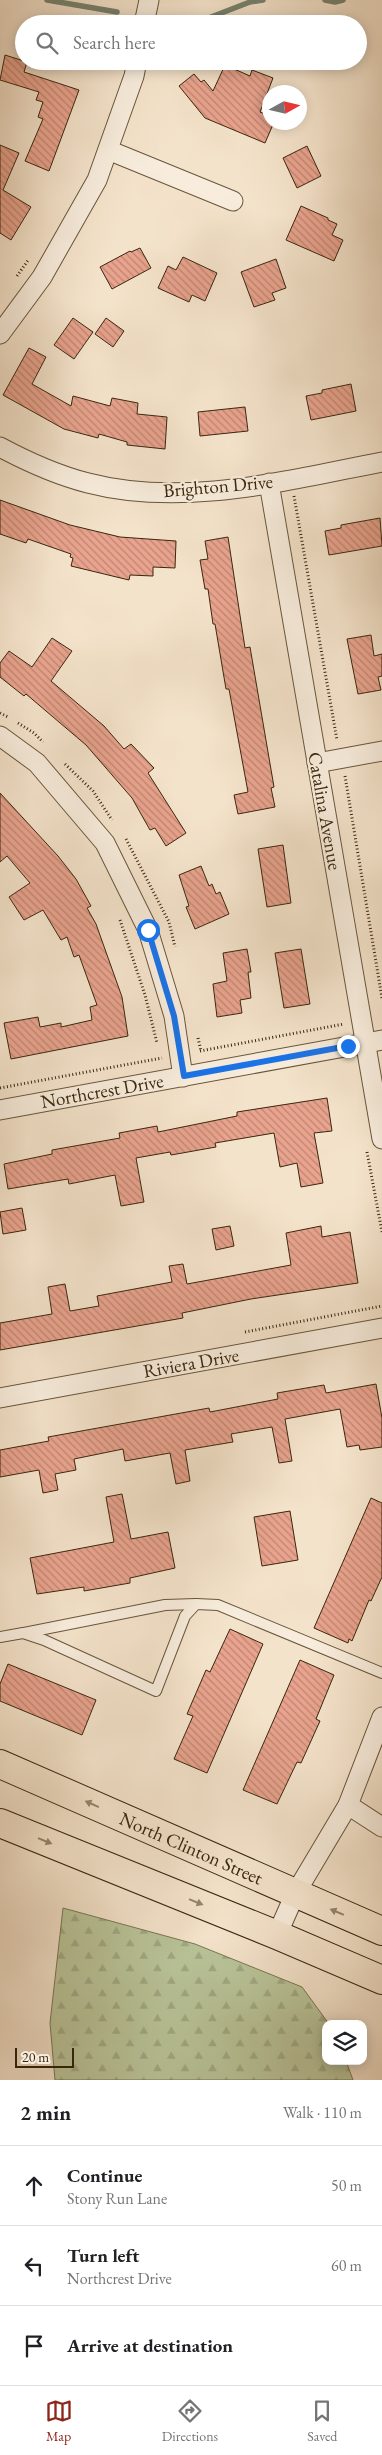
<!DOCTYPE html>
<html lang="en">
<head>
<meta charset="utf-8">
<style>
  body { margin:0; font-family:"EB Garamond",serif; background:#f6f6f6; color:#202124 }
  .controls { position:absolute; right:15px; bottom:15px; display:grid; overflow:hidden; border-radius:10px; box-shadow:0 2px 12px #0003 }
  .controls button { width:45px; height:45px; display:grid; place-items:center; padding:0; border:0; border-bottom:1px solid #e0e0e0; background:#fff; color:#202124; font:25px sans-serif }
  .compass { position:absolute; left:262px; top:85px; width:45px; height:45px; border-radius:50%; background:#fff; box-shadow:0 2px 12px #0003; rotate:82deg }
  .scale { position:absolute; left:15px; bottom:12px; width:59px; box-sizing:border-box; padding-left:5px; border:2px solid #39270d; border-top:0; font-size:14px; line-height:18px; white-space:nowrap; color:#39270d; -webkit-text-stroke:4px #f8eddd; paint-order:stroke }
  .stop { position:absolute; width:15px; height:15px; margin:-11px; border:4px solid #1a73e8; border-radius:50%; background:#fff }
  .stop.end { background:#1a73e8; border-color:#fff; box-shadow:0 1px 5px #0008 }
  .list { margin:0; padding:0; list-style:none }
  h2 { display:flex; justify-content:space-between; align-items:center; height:65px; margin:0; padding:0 20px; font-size:21px }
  h2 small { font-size:16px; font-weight:400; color:#757577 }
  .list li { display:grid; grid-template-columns:32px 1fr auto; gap:15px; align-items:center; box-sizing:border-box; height:80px; padding:0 20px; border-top:1px solid #e0e0e0 }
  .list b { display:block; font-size:19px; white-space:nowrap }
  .list p { margin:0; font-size:16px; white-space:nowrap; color:#757577 }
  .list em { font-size:16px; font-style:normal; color:#757577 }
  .icon { flex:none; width:28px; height:28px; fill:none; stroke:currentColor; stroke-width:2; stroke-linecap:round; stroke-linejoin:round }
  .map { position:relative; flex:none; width:382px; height:2080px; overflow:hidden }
  .search { position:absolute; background:#fff; box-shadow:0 2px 12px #0003; left:15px; right:15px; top:15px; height:55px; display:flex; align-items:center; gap:12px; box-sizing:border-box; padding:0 18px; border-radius:28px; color:#757577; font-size:19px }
  .sheet { height:305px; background:#fff }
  nav { display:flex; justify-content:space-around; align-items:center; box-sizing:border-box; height:70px; border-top:1px solid #e0e0e0; background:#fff; font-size:14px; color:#757577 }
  nav a { display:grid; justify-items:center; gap:2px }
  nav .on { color:#8f2418 }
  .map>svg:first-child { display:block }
  .forest { fill:url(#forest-firs); stroke:#797653 }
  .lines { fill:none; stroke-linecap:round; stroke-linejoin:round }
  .stream { stroke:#75826f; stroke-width:5.5 }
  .building { fill:url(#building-back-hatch); stroke:#39270d }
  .service-casing { stroke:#68563c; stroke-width:12 }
  .minor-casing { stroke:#68563c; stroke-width:21 }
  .primary-casing { stroke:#39270d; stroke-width:30 }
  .path { stroke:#39270d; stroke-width:3; stroke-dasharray:1 2.5; stroke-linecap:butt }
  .service { stroke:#f8eddd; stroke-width:10 }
  .minor { stroke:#f8eddd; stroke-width:19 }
  .primary { stroke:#f4e3cb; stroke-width:28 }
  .oneway { fill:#96856c }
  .route { stroke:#1a73e8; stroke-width:6 }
  .labels { text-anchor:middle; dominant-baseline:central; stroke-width:4.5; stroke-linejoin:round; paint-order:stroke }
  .street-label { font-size:19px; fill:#39270d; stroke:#f8eddd }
</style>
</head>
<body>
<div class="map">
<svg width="382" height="2080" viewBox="0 0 382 2080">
  <defs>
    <pattern id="forest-firs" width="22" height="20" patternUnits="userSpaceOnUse" patternTransform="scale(1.25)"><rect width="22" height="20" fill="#b9c499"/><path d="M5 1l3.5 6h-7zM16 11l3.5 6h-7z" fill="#a0a883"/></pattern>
    <pattern id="building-back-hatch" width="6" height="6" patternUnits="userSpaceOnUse" patternTransform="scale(1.25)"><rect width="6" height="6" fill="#e9a38e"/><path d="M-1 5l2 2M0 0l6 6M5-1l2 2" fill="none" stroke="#be8572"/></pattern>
  </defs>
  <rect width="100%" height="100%" fill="#f4e3cb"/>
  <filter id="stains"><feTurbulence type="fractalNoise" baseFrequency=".004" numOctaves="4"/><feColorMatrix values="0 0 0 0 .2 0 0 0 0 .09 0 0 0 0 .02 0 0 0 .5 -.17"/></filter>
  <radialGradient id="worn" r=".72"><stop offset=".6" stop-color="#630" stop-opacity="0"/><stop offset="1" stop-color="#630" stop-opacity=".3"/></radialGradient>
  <path class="forest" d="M63,1908L195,1944L302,1987L329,2024H326V2061H346L353,2080H55L50,2023Z"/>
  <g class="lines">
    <g class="stream">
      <path d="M47,0L117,12"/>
      <path d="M325,0L335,2L343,0"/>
      <path d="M170,22L206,19L250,2L263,0"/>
    </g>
  </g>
  <g class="building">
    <path d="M5,55L27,62L24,72L79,90L49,171L25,161L43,119L38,117L43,102L36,100L39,92L0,80Z"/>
    <path d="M225,65L250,76L252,70L273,78L260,112L270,116V122H274L265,143L205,118L179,86L194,74L201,82L204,80L213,91Z"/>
    <path d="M0,145L19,153L3,190L31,207L11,240L0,233Z"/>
    <path d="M307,146L321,176L297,188L283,158Z"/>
    <path d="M301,206L328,218V220L337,224L332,235L343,240L334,261L286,240Z"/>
    <path d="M140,248L151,268L112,289L100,267L130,251L131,252Z"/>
    <path d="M183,257L217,273L205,301L192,295L189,302L158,288L168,266L176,270Z"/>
    <path d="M276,259L286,288L272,293L275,300L254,307L241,272Z"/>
    <path d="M73,318L93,332L74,359L54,345Z"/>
    <path d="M106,318L124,331L113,347L95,334Z"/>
    <path d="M29,348L46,357L32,384L71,406L73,396L110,406L112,398L138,403L137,414L167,417L165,449L127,445V442L99,434L98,438L64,429L3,395Z"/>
    <path d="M351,384L356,411L311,420L306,396L322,393V390Z"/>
    <path d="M245,407L248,431L200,436L198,412Z"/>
    <path d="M0,500L70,525L120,537L176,541L175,568L153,567V576L130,575L129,580L71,566L73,558L70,557L71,554L28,539L26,543L0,534Z"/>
    <path d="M380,518L382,546L329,555L325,531L341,528V525Z"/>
    <path d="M228,537L245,648L250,647L274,787L271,788L275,807L238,814L234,795L248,792L229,689H226L215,624H213L208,589H205L200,560L208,559L205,541Z"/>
    <path d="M371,635L374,656L382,654V676L378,677L381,690L358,694L347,639Z"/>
    <path d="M52,638L72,651L51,681L104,726L124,749L131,744L154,768L148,773L186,833L166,846L155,828L150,830L132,798L86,745L26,694L24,696L0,677V663L9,651L32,667Z"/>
    <path d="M0,793L58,856L76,879L91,906L87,908L96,924L122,997L128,1036L11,1059L4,1023L38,1017L40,1027L61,1023V1027L92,1020L90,1007L97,1005L79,955L74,957L67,937L61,940L43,910L24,920L9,897L30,883L7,856L0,862Z"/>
    <path d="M283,845L291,903L267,907L258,849Z"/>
    <path d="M201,866L209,886L212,884L216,894L220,892L229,914L195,929L186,907L189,906L179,875Z"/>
    <path d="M247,949L251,972H248L251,998L240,1000L242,1013L217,1017L213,984L227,981L223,953Z"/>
    <path d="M301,949L310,1004L284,1008L275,953Z"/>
    <path d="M327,1098L332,1131L314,1133L323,1183L301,1187L297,1163L280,1167L274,1133L215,1143L216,1147L171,1155L170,1152L136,1158L144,1202L121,1206L115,1175L69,1184L68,1179L8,1189L4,1164L52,1154V1150L120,1138L119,1133L157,1126L158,1132L237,1116V1112Z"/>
    <path d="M22,1208L26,1230L3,1234L0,1212Z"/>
    <path d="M230,1226L234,1246L216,1250L212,1229Z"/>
    <path d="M321,1226L322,1237L350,1232L358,1283L251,1299L182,1313L183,1318L0,1350V1323L52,1314L48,1287L65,1284L70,1311L99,1306L97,1296L172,1282L169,1266L183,1264L187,1284L291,1265L286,1233Z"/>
    <path d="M376,1384L382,1418V1447L360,1450L359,1445L347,1447L340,1409L285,1419L292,1461L279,1463L272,1427L231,1434L233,1442L185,1450L190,1481L176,1484L170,1453L125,1461L123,1449L74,1459L76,1470L55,1474L58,1490L43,1493L39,1470L0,1477V1450L49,1441L48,1437L209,1408L210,1412L278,1399L277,1393L324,1385L326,1393Z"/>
    <path d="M122,1494L131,1539L168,1532L175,1568L130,1578V1583L84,1591V1587L37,1594L30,1558L114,1542L106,1497Z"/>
    <path d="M371,1498L382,1503V1577L371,1601L369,1600L352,1641L349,1639L348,1643L314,1628Z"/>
    <path d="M290,1511L298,1560L262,1566L254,1517Z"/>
    <path d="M230,1629L263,1644L207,1773L174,1759L193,1716L187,1714L206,1670L210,1672Z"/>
    <path d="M300,1660L334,1675L316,1719L320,1721L301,1763L297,1762L277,1804L243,1790Z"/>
    <path d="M8,1664L96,1700L82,1735L0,1701V1684Z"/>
  </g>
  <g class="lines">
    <g class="service-casing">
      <g id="service">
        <path d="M24,1633L165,1605L196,1604"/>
        <path d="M0,1637L23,1633L44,1640L156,1691L185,1616L196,1604L218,1605L382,1673"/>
      </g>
    </g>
    <g class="minor-casing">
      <g id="minor">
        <path d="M144,24L149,0"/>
        <path d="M108,150L233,201"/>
        <path d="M0,334L42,277L97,180L134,76L137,61"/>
        <path d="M0,447C28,462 57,475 88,483C184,508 287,480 382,462"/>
        <path d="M269,483L382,1139"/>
        <path d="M0,736L37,763L105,843L148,930L174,1016L183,1077"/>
        <path d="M317,763L382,751"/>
        <path d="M0,1110L382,1040"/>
        <path d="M0,1398L382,1328"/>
        <path d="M382,1717L348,1805L382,1827"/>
        <path d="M277,1935L295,1894L348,1805"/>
      </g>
    </g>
    <g class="primary-casing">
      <g id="primary">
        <path id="s1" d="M0,1764L382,1931"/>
        <path d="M0,1823L277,1935L382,1980"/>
      </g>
    </g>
    <g class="path">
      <path d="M17,276L29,259"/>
      <path d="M294,496L337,740"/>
      <path d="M0,713L8,717"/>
      <path d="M18,723L34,733L43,742"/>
      <path d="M65,764L93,791L112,820"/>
      <path d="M345,776L382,998"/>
      <path d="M126,839L169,922L175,947"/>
      <path d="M120,920L145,995L157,1043"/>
      <path d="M198,1038L201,1051"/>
      <path d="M200,1051L344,1024"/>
      <path d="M0,1088L162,1058"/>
      <path d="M367,1152L382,1232"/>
      <path d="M245,1332L382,1306"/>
    </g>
    <use href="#service" class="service"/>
    <use href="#minor" class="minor"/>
    <use href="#primary" class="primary"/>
  </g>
  <defs><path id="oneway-solid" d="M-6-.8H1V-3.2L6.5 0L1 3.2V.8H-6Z" transform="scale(1.25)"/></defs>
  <g class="oneway">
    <use href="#oneway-solid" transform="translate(92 1804) rotate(-156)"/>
    <use href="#oneway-solid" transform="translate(45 1841) rotate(22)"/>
    <use href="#oneway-solid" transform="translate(196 1902) rotate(22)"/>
    <use href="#oneway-solid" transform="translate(337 1912) rotate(-157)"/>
  </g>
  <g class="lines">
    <path class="route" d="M148,930L174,1016L184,1076L348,1046"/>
  </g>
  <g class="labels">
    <g class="street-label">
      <text transform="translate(218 486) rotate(-5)">Brighton Drive</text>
      <text transform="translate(325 811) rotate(80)">Catalina Avenue</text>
      <text transform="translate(102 1091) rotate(-10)">Northcrest Drive</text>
      <text transform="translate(191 1363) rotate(-10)">Riviera Drive</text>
      <text stroke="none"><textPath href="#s1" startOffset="209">North Clinton Street</textPath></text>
    </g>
  </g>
  <rect width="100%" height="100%" filter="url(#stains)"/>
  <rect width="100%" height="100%" fill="url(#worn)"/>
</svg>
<div class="controls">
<button><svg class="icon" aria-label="layers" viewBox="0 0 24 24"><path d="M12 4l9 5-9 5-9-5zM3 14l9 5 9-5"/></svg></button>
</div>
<svg class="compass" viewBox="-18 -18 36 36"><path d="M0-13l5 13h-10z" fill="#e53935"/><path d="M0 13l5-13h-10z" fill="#757577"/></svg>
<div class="scale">20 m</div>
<div class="stop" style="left:148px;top:930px"></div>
<div class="stop end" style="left:348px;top:1046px"></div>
<div class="search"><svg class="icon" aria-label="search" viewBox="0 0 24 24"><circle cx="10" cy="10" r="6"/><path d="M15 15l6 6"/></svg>Search here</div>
</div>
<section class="sheet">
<h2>2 min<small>Walk · 110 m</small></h2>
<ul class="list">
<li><svg class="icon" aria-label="ahead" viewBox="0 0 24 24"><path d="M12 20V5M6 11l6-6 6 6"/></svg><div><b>Continue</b><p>Stony Run Lane</p></div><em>50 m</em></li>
<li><svg class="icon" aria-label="left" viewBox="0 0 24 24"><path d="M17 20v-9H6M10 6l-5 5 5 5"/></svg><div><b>Turn left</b><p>Northcrest Drive</p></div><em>60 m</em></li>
<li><svg class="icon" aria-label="arrive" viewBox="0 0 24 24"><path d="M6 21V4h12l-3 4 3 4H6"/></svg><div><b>Arrive at destination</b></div></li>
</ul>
</section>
<nav>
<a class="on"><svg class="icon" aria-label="map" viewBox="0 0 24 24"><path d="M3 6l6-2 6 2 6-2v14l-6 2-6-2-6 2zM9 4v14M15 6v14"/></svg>Map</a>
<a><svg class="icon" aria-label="directions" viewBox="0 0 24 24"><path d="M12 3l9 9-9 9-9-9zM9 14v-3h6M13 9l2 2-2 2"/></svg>Directions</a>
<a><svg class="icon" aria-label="saved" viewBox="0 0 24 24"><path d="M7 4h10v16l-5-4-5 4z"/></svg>Saved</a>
</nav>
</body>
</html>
